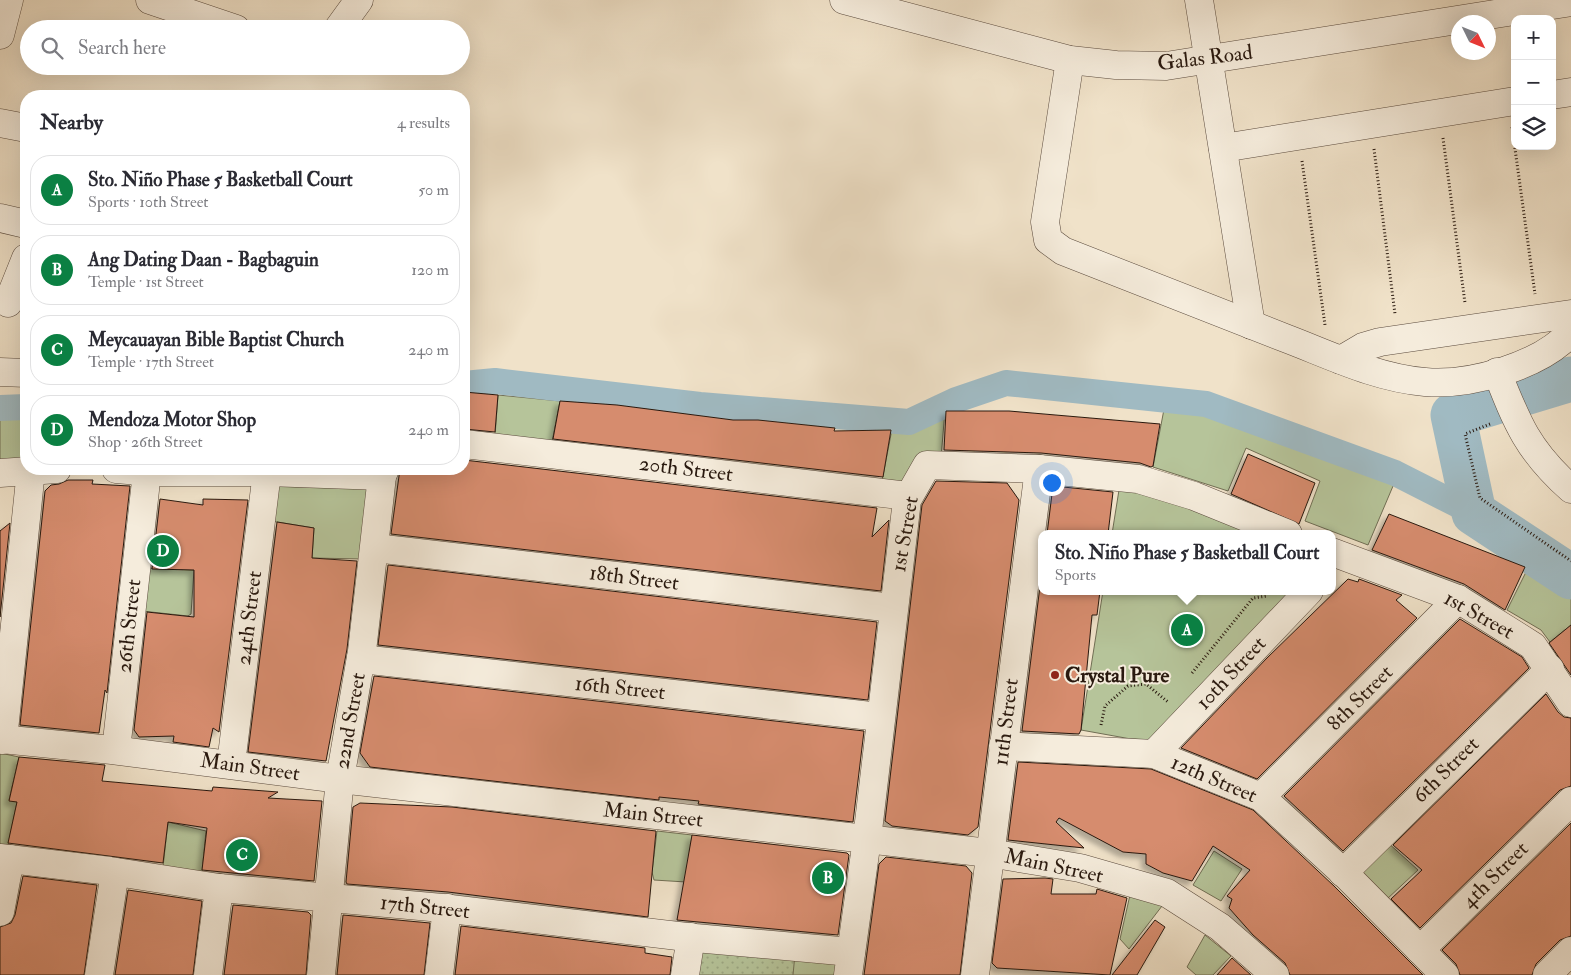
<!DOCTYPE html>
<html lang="en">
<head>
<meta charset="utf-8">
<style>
  body { margin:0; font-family:"IM FELL Double Pica",serif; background:#f7f7f7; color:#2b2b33 }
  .controls { position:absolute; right:15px; top:15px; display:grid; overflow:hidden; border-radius:10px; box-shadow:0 5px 20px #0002 }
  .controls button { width:45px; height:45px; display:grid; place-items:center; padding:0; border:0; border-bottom:1px solid #e1e1e2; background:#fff; color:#2b2b33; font:25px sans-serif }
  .compass { position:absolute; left:1451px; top:15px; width:45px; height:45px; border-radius:50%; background:#fff; box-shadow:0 5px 20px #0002; rotate:133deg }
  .you { position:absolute; left:1051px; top:482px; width:18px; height:18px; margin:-12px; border:4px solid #fff; border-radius:50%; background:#1a73e8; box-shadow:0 0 0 8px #1a73e833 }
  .badge { display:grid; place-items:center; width:32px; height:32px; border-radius:50%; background:#0b8043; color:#fff; font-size:16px; font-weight:700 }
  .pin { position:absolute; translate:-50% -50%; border:2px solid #fff; box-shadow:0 1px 5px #0006 }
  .popup { position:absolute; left:1038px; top:530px; width:298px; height:65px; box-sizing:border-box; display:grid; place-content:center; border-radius:10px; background:#fff; filter:drop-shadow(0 1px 4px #0005); font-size:16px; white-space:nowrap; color:#7c7c81 }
  .popup b { font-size:19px; color:#2b2b33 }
  .popup::after { content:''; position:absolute; left:50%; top:100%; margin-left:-10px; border:10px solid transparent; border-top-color:#fff }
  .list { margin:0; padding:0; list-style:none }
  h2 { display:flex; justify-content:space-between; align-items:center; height:65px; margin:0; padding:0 20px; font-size:21px }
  h2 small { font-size:16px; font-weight:400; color:#7c7c81 }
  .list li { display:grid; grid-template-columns:32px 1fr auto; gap:15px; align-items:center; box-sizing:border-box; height:70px; margin:0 10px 10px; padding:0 10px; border:1px solid #e1e1e2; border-radius:20px }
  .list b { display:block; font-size:19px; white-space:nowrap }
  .list p { margin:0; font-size:16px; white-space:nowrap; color:#7c7c81 }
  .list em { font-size:16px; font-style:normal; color:#7c7c81 }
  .icon { flex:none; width:28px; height:28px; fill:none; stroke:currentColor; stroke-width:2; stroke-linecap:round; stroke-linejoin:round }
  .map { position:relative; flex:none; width:1571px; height:975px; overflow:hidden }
  .search { position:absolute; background:#fff; box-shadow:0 5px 20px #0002; left:20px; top:20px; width:450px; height:55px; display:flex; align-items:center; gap:12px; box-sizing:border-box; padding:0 18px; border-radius:28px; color:#7c7c81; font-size:19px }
  .panel { position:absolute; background:#fff; box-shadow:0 5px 20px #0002; left:20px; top:90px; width:450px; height:385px; border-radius:20px }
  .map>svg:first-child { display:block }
  .green { fill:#b6c49a; stroke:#706e54 }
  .garden { fill:url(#garden-dots); stroke:#706e54 }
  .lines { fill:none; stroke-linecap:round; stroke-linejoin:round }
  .canal { stroke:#a0bac2; stroke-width:26 }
  .river { stroke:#a0bac2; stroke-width:45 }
  .building { fill:#d68c6e; stroke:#29190f; filter:url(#shadow) }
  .minor-casing { stroke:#5b4b3e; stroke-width:29 }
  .path { stroke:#29190f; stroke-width:3; stroke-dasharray:1 2.5; stroke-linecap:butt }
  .minor { stroke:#f5ecdc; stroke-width:28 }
  .poi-dot { fill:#8f2418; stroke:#f5ecdc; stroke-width:2 }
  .labels { text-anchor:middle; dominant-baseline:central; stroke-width:4; stroke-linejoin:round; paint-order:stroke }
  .street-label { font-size:21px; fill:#29190f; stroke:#f5ecdc }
  .poi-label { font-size:21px; font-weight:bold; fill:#29190f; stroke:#f5ecdc; text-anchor:start }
</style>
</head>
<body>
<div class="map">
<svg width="1571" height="975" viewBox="0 0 1571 975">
  <defs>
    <pattern id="garden-dots" width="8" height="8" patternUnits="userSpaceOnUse" patternTransform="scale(1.25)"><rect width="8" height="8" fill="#b6c49a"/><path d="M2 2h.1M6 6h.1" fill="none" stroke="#9ca884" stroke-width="1.8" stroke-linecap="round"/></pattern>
    <filter id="shadow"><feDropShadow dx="-4.5" dy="4.5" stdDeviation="2.5" flood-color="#0004"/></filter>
  </defs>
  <rect width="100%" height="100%" fill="#f0e2c9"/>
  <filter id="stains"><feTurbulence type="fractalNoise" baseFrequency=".004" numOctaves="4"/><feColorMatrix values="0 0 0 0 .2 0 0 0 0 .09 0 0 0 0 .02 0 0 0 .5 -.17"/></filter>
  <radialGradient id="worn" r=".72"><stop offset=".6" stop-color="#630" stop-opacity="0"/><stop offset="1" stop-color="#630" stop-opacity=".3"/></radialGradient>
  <g class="green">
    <path d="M498,395L560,401L552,442L495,436Z"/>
    <path d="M1165,404L1206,408L1396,479L1368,545L1305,521L1320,481L1246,448L1228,491L1153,467Z"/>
    <path d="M945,410L941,458L904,486L882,481L893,424H910Z"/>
    <path d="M26,414V459L0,461V416Z"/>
    <path d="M272,486L370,489L364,559L312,558L314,528L271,521Z"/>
    <path d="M1139,489L1191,508L1252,534H1112L1119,490Z"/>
    <path d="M1529,566L1566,579L1571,584V625L1550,642L1541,630L1507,610Z"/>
    <path d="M147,568L194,570L191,614L188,616L142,611Z"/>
    <path d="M1103,591H1295L1156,738L1145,740L1131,739L1081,730Z"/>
    <path d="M0,753L19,757L9,800L17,802L8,845H0Z"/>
    <path d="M168,822L206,831L202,872L163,867Z"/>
    <path d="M657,831L692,835L686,882L654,880L652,872Z"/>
    <path d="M1386,841L1418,870L1386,900L1354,871Z"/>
    <path d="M1214,851L1242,869L1221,901L1193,885Z"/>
    <path d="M1130,895L1157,901L1162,906L1129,949L1120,939Z"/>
    <path d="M1205,935L1231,956L1213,975H1196L1187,967Z"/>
    <path d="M697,955L839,959L837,975H695Z"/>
  </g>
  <path class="garden" d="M709,946L795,954L793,975H695L697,955Z"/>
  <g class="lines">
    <g class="canal">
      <path d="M464,384L495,381L700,405L909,422L956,400L1006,383L1206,404L1395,473L1474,513"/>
      <path d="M0,408L26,407"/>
    </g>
    <path class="river" d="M1571,379L1453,415L1474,513L1571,577"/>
  </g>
  <g class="building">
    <path d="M464,392L498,395L495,432L464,429Z"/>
    <path d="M560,401L617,405L733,420H758L835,428L834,431L891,430L883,477L553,439Z"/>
    <path d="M946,411H1009L1160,424L1153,466L1151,467L1140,463L1041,453L944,450Z"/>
    <path d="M1248,454L1315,483L1299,524L1231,494Z"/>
    <path d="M464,460L877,508L872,537L889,520L881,591L391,534L400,469H464Z"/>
    <path d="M68,480H93L92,484L130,486L107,693L105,690L99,733L20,725L45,491L51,485L59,484Z"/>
    <path d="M936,481L1007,483L1019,500L978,827L968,835L892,826L885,821L922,505Z"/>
    <path d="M1053,486L1113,492L1108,534H1047Z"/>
    <path d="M160,499L203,505V499L248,500L219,732L213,728L209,747L173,742L174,736L139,737L134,730L147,612L194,617V570L152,569Z"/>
    <path d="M1389,514L1525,567L1505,610L1464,584L1372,550Z"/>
    <path d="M277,522L314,528L312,558L357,561L347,649L326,761L248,752Z"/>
    <path d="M10,523L0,617V531Z"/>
    <path d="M388,565L877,622L868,700L378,645Z"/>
    <path d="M1042,570V591H1100L1097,615H1092L1081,730L1079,734L1022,731Z"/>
    <path d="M1348,579L1358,582L1359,579L1402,595L1396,600L1417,618L1257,779L1181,748L1267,658Z"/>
    <path d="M1460,619L1522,657L1529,668L1343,851L1284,796Z"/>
    <path d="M1571,625V675L1549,643Z"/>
    <path d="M374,676L864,731L853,822L698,804L699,801L659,797V800L370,767L360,753Z"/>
    <path d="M1546,694L1558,712L1564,717L1571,718V786L1560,790L1420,928L1391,899L1422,870L1393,845Z"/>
    <path d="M19,757L105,765L102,781L212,791L213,787L278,792L268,798L322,801L314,881L202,870L207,828L168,822L163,863L8,843L17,802L9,801Z"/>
    <path d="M1018,762L1151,769L1253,810L1334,886L1423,975H1290L1285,963L1253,935L1229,908L1232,899L1227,896L1250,870L1213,846L1192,881L1163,873L1146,864V854L1123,852L1059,818L1056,822L1084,848L1008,840Z"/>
    <path d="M360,803L452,807L656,831L648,917L448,892L347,884L346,882L353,807Z"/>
    <path d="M1571,823V936L1560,940L1536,964L1532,975H1460L1456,964L1442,950Z"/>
    <path d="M692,835L847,853L849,855L838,935L677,920Z"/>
    <path d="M886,857L966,866L972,873L960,975H864L879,864Z"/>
    <path d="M23,876L97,885L84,975H0V927L11,923L15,915Z"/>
    <path d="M1045,878L1053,879L1051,894H1096L1097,889L1127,898L1110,975L997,968L992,963L1003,879Z"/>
    <path d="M128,890L202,901L193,975H115Z"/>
    <path d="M233,905L308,912L311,915L306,975H224Z"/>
    <path d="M343,915L430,923L424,975H337Z"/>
    <path d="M1155,920L1165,927L1137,975H1112Z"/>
    <path d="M461,926L645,948V953L672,957L670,975H455Z"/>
    <path d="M1232,958L1251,975H1217Z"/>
  </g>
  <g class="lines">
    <g class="minor-casing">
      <g id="minor">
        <path d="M150,0L236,29"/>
        <path d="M844,0L1070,60L1116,65L1166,66L1571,2"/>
        <path d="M1199,0L1251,325"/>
        <path d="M338,29L359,0"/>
        <path d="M0,35L9,0"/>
        <path d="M1070,60L1045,222L1048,240L1063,251C1137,280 1211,309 1285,338C1330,355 1376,378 1425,382C1469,386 1541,366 1571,332"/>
        <path d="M1552,95L1571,92"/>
        <path d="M0,123L26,128"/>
        <path d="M1223,148L1515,101"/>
        <path d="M0,218L26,224"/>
        <path d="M8,303L26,258"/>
        <path d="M1341,360L1363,347L1380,342L1571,314"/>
        <path d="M0,372L26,373"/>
        <path d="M1497,372C1517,423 1528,451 1571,489"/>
        <path d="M464,444L908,496"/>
        <path d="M116,469L152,472H267L382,476"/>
        <path d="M0,473L57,469"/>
        <path d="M375,548L893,608"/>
        <path d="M1332,552L1458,599L1533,646L1571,703"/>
        <path d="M361,659L880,717"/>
        <path d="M0,739L112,750L340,779L989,853L1080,868L1167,893L1220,927L1275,975"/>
        <path d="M3,740L31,470"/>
        <path d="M1003,746L1154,754L1261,797L1345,874L1445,975"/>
        <path d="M116,750L147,472"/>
        <path d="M1154,754L1309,591"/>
        <path d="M231,764L267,472"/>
        <path d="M1261,797L1458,599"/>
        <path d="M0,858L110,871L219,888L442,908L695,938L851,952"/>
        <path d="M1343,873L1550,669"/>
        <path d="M0,912L10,859"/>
        <path d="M1420,950L1571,801"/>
        <path d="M99,975L115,872"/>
        <path d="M208,975L219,888"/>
        <path d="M321,975L340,779L362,651L382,476L385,469"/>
        <path d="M439,975L447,908"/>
        <path d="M685,975L691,937"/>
        <path d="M848,975L867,839L907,500L927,465L1039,469L1138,479L1194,496L1288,534"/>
        <path d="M975,975L1039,469"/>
        <path d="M1547,975L1571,951"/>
      </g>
    </g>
    <g class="path">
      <path d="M1512,127L1535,294"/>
      <path d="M1443,138L1465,303"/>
      <path d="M1374,149L1395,314"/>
      <path d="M1302,161L1325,325"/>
      <path d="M1490,424L1465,434L1480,498L1571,561"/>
      <path d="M1192,673L1253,598L1267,596"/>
      <path d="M1101,725L1105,706L1128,686L1146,684L1168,702"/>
    </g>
    <use href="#minor" class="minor"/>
  </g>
  <circle class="poi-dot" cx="1055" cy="675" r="5"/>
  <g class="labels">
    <g class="street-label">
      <text transform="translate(1205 58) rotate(-7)">Galas Road</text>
      <text transform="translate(686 469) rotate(7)">20th Street</text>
      <text transform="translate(905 534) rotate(-80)">1st Street</text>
      <text transform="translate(634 578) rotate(7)">18th Street</text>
      <text transform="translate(1479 615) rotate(29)">1st Street</text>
      <text transform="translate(249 618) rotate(-83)">24th Street</text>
      <text transform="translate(129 626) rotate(-84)">26th Street</text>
      <text transform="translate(1231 673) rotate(-47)">10th Street</text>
      <text transform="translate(620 688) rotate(6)">16th Street</text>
      <text transform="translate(1360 698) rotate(-45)">8th Street</text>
      <text transform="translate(350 721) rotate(-80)">22nd Street</text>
      <text transform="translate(1006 722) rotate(-83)">11th Street</text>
      <text transform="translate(250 767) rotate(8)">Main Street</text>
      <text transform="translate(1446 770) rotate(-45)">6th Street</text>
      <text transform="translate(1214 779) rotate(23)">12th Street</text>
      <text transform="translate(653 815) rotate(6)">Main Street</text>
      <text transform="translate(1054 866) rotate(12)">Main Street</text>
      <text transform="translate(1495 875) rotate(-45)">4th Street</text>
      <text transform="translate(425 907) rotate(6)">17th Street</text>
    </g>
    <g class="poi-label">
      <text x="1065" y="675">Crystal Pure</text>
    </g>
  </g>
  <rect width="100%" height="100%" filter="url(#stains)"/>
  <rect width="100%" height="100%" fill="url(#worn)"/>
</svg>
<div class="controls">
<button>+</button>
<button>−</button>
<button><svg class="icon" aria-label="layers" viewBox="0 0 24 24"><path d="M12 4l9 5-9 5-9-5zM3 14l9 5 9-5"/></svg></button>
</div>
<svg class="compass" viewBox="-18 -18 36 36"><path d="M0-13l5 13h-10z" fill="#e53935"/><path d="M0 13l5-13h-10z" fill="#7c7c81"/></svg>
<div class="you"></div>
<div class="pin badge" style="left:1187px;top:630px">A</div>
<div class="popup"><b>Sto. Niño Phase 5 Basketball Court</b>Sports</div>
<div class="pin badge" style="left:828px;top:878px">B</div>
<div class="pin badge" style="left:242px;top:855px">C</div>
<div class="pin badge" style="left:163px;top:551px">D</div>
<div class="search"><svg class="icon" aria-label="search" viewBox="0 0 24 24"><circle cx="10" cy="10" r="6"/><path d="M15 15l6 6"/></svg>Search here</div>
<section class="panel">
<h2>Nearby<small>4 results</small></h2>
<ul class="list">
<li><span class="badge">A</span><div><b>Sto. Niño Phase 5 Basketball Court</b><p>Sports · 10th Street</p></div><em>50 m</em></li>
<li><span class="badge">B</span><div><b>Ang Dating Daan - Bagbaguin</b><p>Temple · 1st Street</p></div><em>120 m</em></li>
<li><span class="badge">C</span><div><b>Meycauayan Bible Baptist Church</b><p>Temple · 17th Street</p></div><em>240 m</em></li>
<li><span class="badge">D</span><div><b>Mendoza Motor Shop</b><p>Shop · 26th Street</p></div><em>240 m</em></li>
</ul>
</section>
</div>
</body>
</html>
